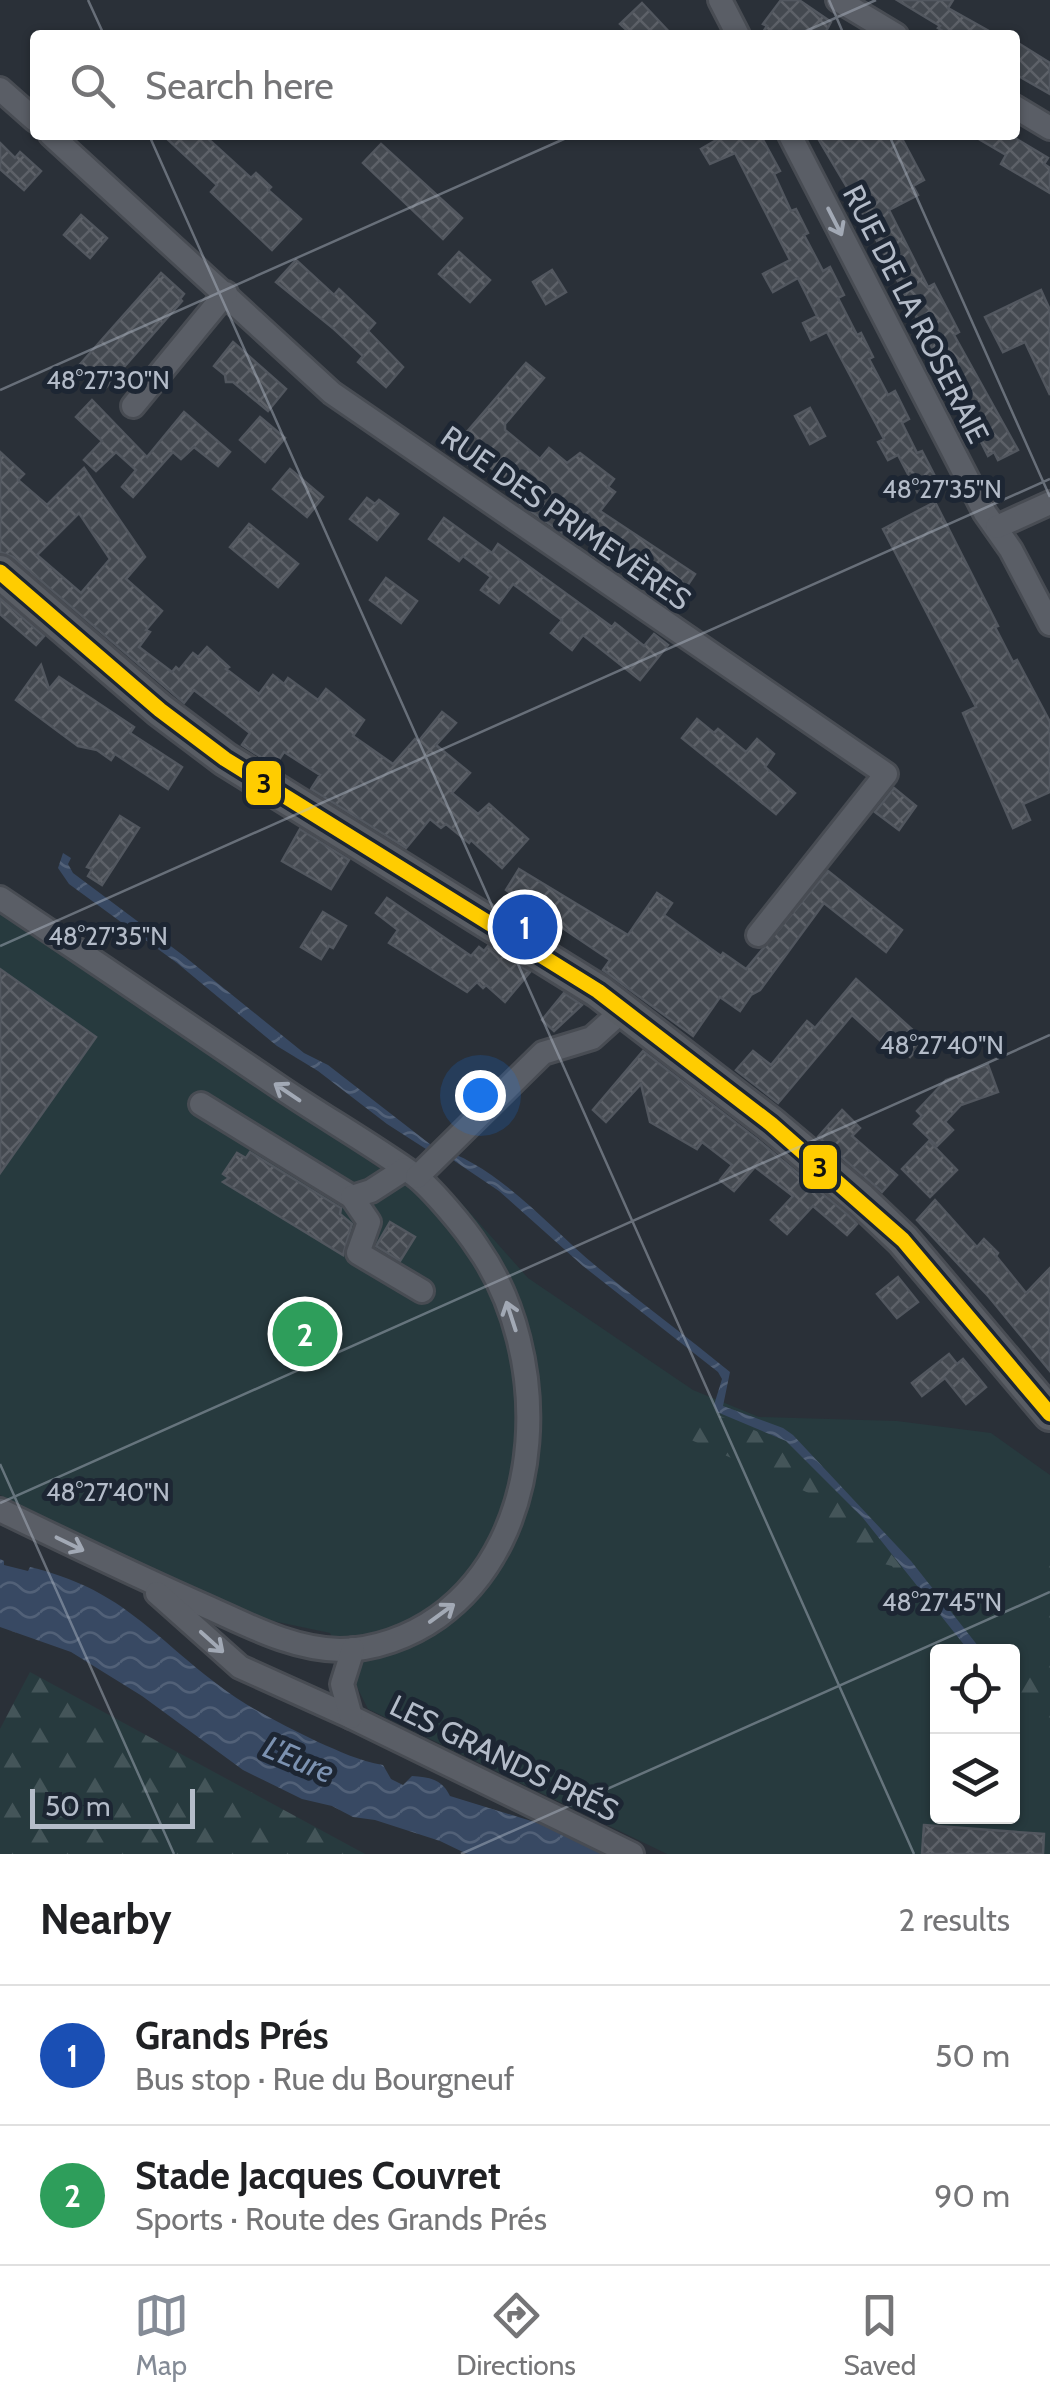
<!DOCTYPE html>
<html lang="en">
<head>
<meta charset="utf-8">
<style>
  body { margin:0; font-family:Cabin,sans-serif; background:#f6f6f6; color:#202124 }
  .controls { position:absolute; right:30px; bottom:30px; display:grid; overflow:hidden; border-radius:10px; box-shadow:0 2px 8px #0004 }
  .controls button { width:90px; height:90px; display:grid; place-items:center; padding:0; border:0; border-bottom:2px solid #e0e0e0; background:#fff; color:#202124; font:50px sans-serif }
  .scale { position:absolute; left:30px; bottom:25px; width:165px; box-sizing:border-box; padding-left:10px; border:5px solid #b4bcc9; border-top:0; font-size:28px; line-height:35px; white-space:nowrap; color:#b4bcc9; -webkit-text-stroke:8px #1d2633; paint-order:stroke }
  .you { position:absolute; left:480px; top:1095px; width:35px; height:35px; margin:-25px; border:8px solid #fff; border-radius:50%; background:#1a73e8; box-shadow:0 0 0 15px #1a73e833 }
  .badge { display:grid; place-items:center; width:65px; height:65px; border-radius:50%; background:#848b96; color:#fff; font-size:32px; font-weight:700 }
  .pin { position:absolute; translate:-50% -50%; border:5px solid #fff; box-shadow:0 2px 10px #0006 }
  .list { margin:0; padding:0; list-style:none }
  h2 { display:flex; justify-content:space-between; align-items:center; height:130px; margin:0; padding:0 40px; font-size:42px }
  h2 small { font-size:32px; font-weight:400; color:#757577 }
  .list li { display:grid; grid-template-columns:65px 1fr auto; gap:30px; align-items:center; box-sizing:border-box; height:140px; padding:0 40px; border-top:2px solid #e0e0e0 }
  .list b { display:block; font-size:38px; white-space:nowrap }
  .list p { margin:0; font-size:32px; white-space:nowrap; color:#757577 }
  .list em { font-size:32px; font-style:normal; color:#757577 }
  .icon { flex:none; width:55px; height:55px; fill:none; stroke:currentColor; stroke-width:2; stroke-linecap:round; stroke-linejoin:round }
  .map { position:relative; flex:none; width:1050px; height:1854px; overflow:hidden }
  .search { position:absolute; background:#fff; box-shadow:0 2px 8px #0004; left:30px; right:30px; top:30px; height:110px; display:flex; align-items:center; gap:25px; box-sizing:border-box; padding:0 35px; border-radius:10px; color:#757577; font-size:38px }
  .sheet { height:410px; background:#fff }
  nav { display:flex; justify-content:space-around; align-items:center; box-sizing:border-box; height:140px; border-top:2px solid #e0e0e0; background:#fff; font-size:28px; color:#757577 }
  nav a { display:grid; justify-items:center; gap:5px }
  nav .on { color:#848b96 }
  .map>svg:first-child { display:block }
  .grass { fill:#273a3e; fill-rule:evenodd }
  .forest { fill:url(#forest-firs) }
  .water { fill:url(#water-waves) }
  .building { fill:url(#building-cross-hatch); stroke:#52575f; stroke-width:2.5; fill-rule:evenodd }
  .lines { fill:none; stroke-linecap:round; stroke-linejoin:round }
  .street-casing { stroke:#484c53; stroke-width:28 }
  .secondary-casing { stroke:#484c53; stroke-width:38 }
  .street { stroke:#5a5e66; stroke-width:22 }
  .secondary { stroke:#595d64; stroke-width:32 }
  .bus-1-casing { stroke:#1d2633; stroke-width:22 }
  .bus-1 { stroke:#fc0; stroke-width:15 }
  .oneway { stroke:#a2a9b5 }
  .ticks { fill:none; stroke:#b4bcc9; stroke-width:2.5; stroke-opacity:0.45 }
  .labels { text-anchor:middle; dominant-baseline:central; stroke-width:10; stroke-linejoin:round; paint-order:stroke }
  .street-label { font-size:30px; fill:#b4bcc9; stroke:#1d2633 }
  .water-label { font-size:32px; font-style:italic; fill:#7c92b1; stroke:#1d2633 }
  .ticks-label { font-size:25px; text-anchor:middle; fill:#b4bcc9; stroke:#1d2633; stroke-width:10; stroke-linejoin:round; paint-order:stroke }
  .line-badge { stroke:#1d2633; stroke-width:4 }
  .pale-badge-label { font-size:28px; text-anchor:middle; font-weight:bold; fill:#111 }
</style>
</head>
<body>
<div class="map">
<svg width="1050" height="1854" viewBox="0 0 1050 1854">
  <defs>
    <pattern id="forest-firs" width="22" height="20" patternUnits="userSpaceOnUse" patternTransform="scale(2.5)"><rect width="22" height="20" fill="#273a3e"/><path d="M5 1l3.5 6h-7zM16 11l3.5 6h-7z" fill="#445559"/></pattern>
    <pattern id="water-waves" width="16" height="10" patternUnits="userSpaceOnUse" patternTransform="scale(2.5)"><rect width="16" height="10" fill="#384963"/><path d="M0 5q4-4 8 0t8 0" fill="none" stroke="#526178"/></pattern>
    <pattern id="building-cross-hatch" width="8" height="8" patternUnits="userSpaceOnUse" patternTransform="scale(2.5)"><rect width="8" height="8" fill="#444950"/><path d="M0 0l8 8M0 8l8-8" fill="none" stroke="#5d6168"/></pattern>
  </defs>
  <rect width="100%" height="100%" fill="#2a3038"/>
  <path class="grass" d="M0,913L378,1167L457,1198L528,1278L693,1390L759,1417L897,1421L991,1433L1050,1475V1854H667L368,1709L330,1633L245,1615L0,1495ZM938,1652H1012V1816H938Z"/>
  <g class="forest">
    <path d="M706,1410L778,1440L790,1448L892,1555L964,1651H945L944,1640L915,1608L892,1566L865,1559L827,1536L822,1499L689,1439L685,1423Z"/>
    <path d="M1050,1539V1738L1013,1686L1012,1666L1047,1656L1045,1552Z"/>
    <path d="M30,1672L365,1854H0V1729Z"/>
  </g>
  <g class="water">
    <path d="M63,853L71,858L68,864L73,873L184,956L304,1053L328,1065L435,1148C494,1161 550,1228 596,1266C640,1302 686,1336 730,1372L723,1406L783,1428L793,1435L911,1561L982,1651H969L863,1518L786,1441L717,1412L714,1405L722,1379L718,1372L583,1266L499,1191L450,1158L429,1151L387,1124L318,1071L277,1046L177,963L69,884L58,868Z"/>
    <path d="M0,1559L4,1561V1565L28,1571L30,1567C120,1589 148,1631 217,1684C248,1708 283,1725 318,1742C339,1751 359,1761 383,1765L391,1779L403,1785L412,1776C429,1777 442,1779 450,1796L541,1824L603,1854H467L440,1841L375,1820L353,1817L332,1806L302,1799L243,1770L142,1696L71,1652L0,1627Z"/>
  </g>
  <g class="building">
    <path d="M781,0H799L831,22L824,35H761L767,26L763,24Z"/>
    <path d="M897,0H953L948,8L996,35H949L938,28L940,26Z"/>
    <path d="M642,3L672,35H632L620,24Z"/>
    <path d="M1015,41L1050,63V94L1015,74Z"/>
    <path d="M163,135H204L251,178L256,173L271,187L268,190L301,219L272,250L211,192L217,185Z"/>
    <path d="M725,135H769L762,138L780,171L774,174L791,211L796,209L808,233L804,235L823,271L830,267L844,295L838,298L857,335L861,333L873,357L869,359L888,395L895,391L909,419L902,423L917,453L922,451L941,488L921,499L898,455L888,460L878,442L884,439L827,332L811,340L803,323L817,316L798,278L773,292L763,274L790,260L735,153L710,164L701,149Z"/>
    <path d="M816,135H900L924,180L913,186L918,195L889,210L928,287L934,284L959,332L954,335L1018,450L998,460L994,452L988,456L956,392L952,394L946,383L940,371L943,369L891,268L887,270L881,259L875,247L879,245L860,209Z"/>
    <path d="M972,135H1010L1048,158L1044,164L1050,168V193L1001,164L1006,155Z"/>
    <path d="M0,143L15,158L20,152L41,171L24,190L0,169Z"/>
    <path d="M381,144L462,218L443,239L363,163Z"/>
    <path d="M81,215L107,238L90,258L64,235Z"/>
    <path d="M459,252L490,280L470,302L439,274Z"/>
    <path d="M296,260L334,295L339,289L375,323L368,331L403,367L386,387L358,362L363,356L334,329L276,282Z"/>
    <path d="M552,270L566,292L546,304L533,282Z"/>
    <path d="M161,273L184,294L180,299L182,301L102,392L76,369Z"/>
    <path d="M1041,290L1050,310V395L1025,342L1003,352L985,317Z"/>
    <path d="M233,342L286,389L268,411L233,382H226L225,375L214,366Z"/>
    <path d="M526,363L544,378L505,424V430L540,459L549,448L567,463L580,453L614,479L608,487L615,492L600,511L695,574L683,592L577,523L567,536L520,504L509,494L514,488L482,460L475,469L458,458L466,446L459,441Z"/>
    <path d="M92,400L147,457L184,412L230,452L218,466L194,447L181,459L173,452L133,497L122,487L136,470L116,452L96,471L84,460L102,441L76,417Z"/>
    <path d="M810,408L825,436L810,444L795,416Z"/>
    <path d="M260,417L285,438L265,462L240,440Z"/>
    <path d="M0,452L24,474L18,480L47,505L84,468L145,557L126,579L162,611L146,630L150,632L139,647L172,672L176,667L179,670L193,653L198,657L207,647L229,667L226,669L259,694L273,675L284,684L288,678L318,700L326,689L364,720L353,736L393,764L415,739L418,742L442,712L456,723L436,745L470,773L452,793L478,814L489,804L528,839L502,868L471,840L469,843L446,824L441,828L430,819L406,848L311,789L320,775L284,752L275,766L242,745L250,733L194,690L184,703L13,557L0,552ZM79,513L110,559L81,593L37,555Z"/>
    <path d="M290,469L323,497L307,517L273,489Z"/>
    <path d="M367,498L375,504L379,500L398,514L377,540L350,519Z"/>
    <path d="M935,502L998,626L995,627L1013,662L1017,660L1050,722V792L1023,804L1030,820L1013,828L963,713L976,707L883,529Z"/>
    <path d="M444,518L492,553L498,544L612,627L615,623L644,646L654,634L668,645L640,680L583,635L572,650L551,633L562,620L513,584L499,603L481,590L491,577L463,556L459,561L429,539Z"/>
    <path d="M249,524L298,564L278,587L230,547Z"/>
    <path d="M386,578L417,601L401,623L370,600Z"/>
    <path d="M0,598L44,636L36,645L0,614Z"/>
    <path d="M41,665L49,689L59,677L134,727L130,733L182,767L168,789L115,754L111,760L97,750L78,746L16,700Z"/>
    <path d="M697,719L714,733L718,729L746,752L757,739L774,754L765,767L795,793L776,814L682,738Z"/>
    <path d="M894,788L916,806L899,830L875,812Z"/>
    <path d="M120,816L139,828L102,885L88,876L92,869L87,867Z"/>
    <path d="M300,829L349,860L331,889L282,861Z"/>
    <path d="M519,869L628,935L657,893L672,903L664,915L721,956L723,953L746,969L828,871L902,930L886,952L824,903L760,990L751,995L740,1011L720,997L693,1036L603,970L610,960L506,890Z"/>
    <path d="M387,898L471,956L479,947L484,951L488,946L530,972L505,1002L486,985L483,988L477,982L467,992L389,943L398,930L376,913Z"/>
    <path d="M323,912L346,926L333,948L329,946L321,959L301,947Z"/>
    <path d="M0,969L96,1037L0,1173Z"/>
    <path d="M856,979L925,1041L910,1057L900,1048L895,1054L852,1015L778,1103L736,1070L753,1051L771,1065L807,1021L815,1028Z"/>
    <path d="M564,993L582,1005L554,1031L542,1020Z"/>
    <path d="M643,1051L758,1140L847,1214L857,1224L847,1235L813,1206L787,1234L771,1220L793,1196L755,1167L734,1191L720,1180L732,1165L702,1142L697,1149L650,1122L641,1084L606,1122L593,1110Z"/>
    <path d="M988,1065L998,1092L961,1105L945,1122L953,1130L937,1146L914,1124L922,1116L917,1111L946,1080Z"/>
    <path d="M842,1110L860,1128L852,1136L897,1175L882,1192L818,1137Z"/>
    <path d="M929,1141L957,1170L930,1197L902,1169Z"/>
    <path d="M250,1152L341,1208L340,1214L352,1224L343,1255L223,1182L229,1178L223,1174L237,1153L246,1158Z"/>
    <path d="M935,1200L977,1247L984,1239L998,1253L996,1256L1026,1293L1050,1268V1371L989,1297L917,1220Z"/>
    <path d="M390,1222L415,1237L400,1261L376,1246Z"/>
    <path d="M898,1277L918,1302L897,1318L877,1294Z"/>
    <path d="M949,1354L957,1364L963,1359L986,1387L966,1404L945,1378L922,1396L912,1383Z"/>
    <path d="M924,1825L1044,1834L1043,1854H922Z"/>
  </g>
  <g class="lines">
    <g class="street-casing">
      <g id="street">
        <path d="M720,0L738,35"/>
        <path d="M838,0L896,35"/>
        <path d="M0,89L35,120"/>
        <path d="M1015,107L1050,128"/>
        <path d="M51,135L332,393L886,774L758,935"/>
        <path d="M790,135L985,513L1011,550L1050,624"/>
        <path d="M133,406L226,293"/>
        <path d="M997,527L1050,503"/>
        <path d="M0,898C94,961 187,1024 281,1088C324,1117 371,1144 413,1174C431,1187 466,1229 478,1248C552,1353 549,1538 438,1617C410,1637 374,1650 340,1650C291,1649 248,1625 205,1606C136,1576 68,1543 0,1510"/>
        <path d="M201,1104L352,1197"/>
        <path d="M405,1169L371,1191L352,1197L369,1222L358,1253L422,1291"/>
        <path d="M417,1177L543,1053L592,1038L623,1010"/>
        <path d="M157,1593L240,1667L351,1717L632,1854"/>
        <path d="M351,1717L342,1684L353,1649"/>
      </g>
    </g>
    <g class="secondary-casing">
      <path id="secondary" d="M0,572L160,710L225,759L598,991L771,1124L860,1199L903,1240L1050,1414"/>
    </g>
    <use href="#street" class="street"/>
    <use href="#secondary" class="secondary"/>
    <g class="bus-1-casing">
      <path id="bus-1" d="M0,572L160,710L225,759L598,991L771,1124L903,1240L1050,1414"/>
    </g>
    <use href="#bus-1" class="bus-1"/>
  </g>
  <defs><path id="oneway-shaft" d="M-6 0H5M1.5-3L5.5 0L1.5 3" fill="none" stroke-width="1.6" stroke-linecap="round" stroke-linejoin="round" transform="scale(2.5)"/></defs>
  <g class="oneway">
    <use href="#oneway-shaft" transform="translate(835 222) rotate(63)"/>
    <use href="#oneway-shaft" transform="translate(287 1092) rotate(-146)"/>
    <use href="#oneway-shaft" transform="translate(511 1316) rotate(-108)"/>
    <use href="#oneway-shaft" transform="translate(70 1544) rotate(26)"/>
    <use href="#oneway-shaft" transform="translate(442 1613) rotate(-36)"/>
    <use href="#oneway-shaft" transform="translate(212 1642) rotate(42)"/>
  </g>
  <path class="ticks" d="M88,0L104,35M829,0L844,35M797,35L876,0M149,135L914,1854M889,135L1050,497M0,390L573,135M0,946L1050,479M0,1464L174,1854M0,1503L1050,1035M461,1854L1050,1592"/>
  <g class="labels">
    <g class="street-label">
      <text transform="translate(916 314) rotate(63)">RUE DE LA ROSERAIE</text>
      <text transform="translate(566 518) rotate(35)">RUE DES PRIMEVÈRES</text>
      <text transform="translate(504 1758) rotate(26)">LES GRANDS PRÉS</text>
    </g>
    <g class="water-label">
      <text transform="translate(299 1759) rotate(23)">L'Eure</text>
    </g>
  </g>
  <g class="ticks-label">
    <text x="108" y="389">48°27'30"N</text>
    <text x="942" y="498">48°27'35"N</text>
    <text x="108" y="945">48°27'35"N</text>
    <text x="942" y="1054">48°27'40"N</text>
    <text x="108" y="1501">48°27'40"N</text>
    <text x="942" y="1611">48°27'45"N</text>
  </g>
  <g class="line-badge">
    <rect x="244" y="759" width="39" height="48" rx="10" fill="#fc0"/>
    <rect x="801" y="1143" width="38" height="48" rx="10" fill="#fc0"/>
  </g>
  <g class="pale-badge-label">
    <text x="264" y="793">3</text>
    <text x="820" y="1177">3</text>
  </g>
</svg>
<div class="controls">
<button><svg class="icon" aria-label="locate" viewBox="0 0 24 24"><circle cx="12" cy="12" r="6"/><path d="M12 2v4M12 18v4M2 12h4M18 12h4"/></svg></button>
<button><svg class="icon" aria-label="layers" viewBox="0 0 24 24"><path d="M12 4l9 5-9 5-9-5zM3 14l9 5 9-5"/></svg></button>
</div>
<div class="scale">50 m</div>
<div class="you"></div>
<div class="pin badge" style="left:525px;top:927px;background:#1a4fb4">1</div>
<div class="pin badge" style="left:305px;top:1334px;background:#2e9e5b">2</div>
<div class="search"><svg class="icon" aria-label="search" viewBox="0 0 24 24"><circle cx="10" cy="10" r="6"/><path d="M15 15l6 6"/></svg>Search here</div>
</div>
<section class="sheet">
<h2>Nearby<small>2 results</small></h2>
<ul class="list">
<li><span class="badge" style="background:#1a4fb4">1</span><div><b>Grands Prés</b><p>Bus stop · Rue du Bourgneuf</p></div><em>50 m</em></li>
<li><span class="badge" style="background:#2e9e5b">2</span><div><b>Stade Jacques Couvret</b><p>Sports · Route des Grands Prés</p></div><em>90 m</em></li>
</ul>
</section>
<nav>
<a class="on"><svg class="icon" aria-label="map" viewBox="0 0 24 24"><path d="M3 6l6-2 6 2 6-2v14l-6 2-6-2-6 2zM9 4v14M15 6v14"/></svg>Map</a>
<a><svg class="icon" aria-label="directions" viewBox="0 0 24 24"><path d="M12 3l9 9-9 9-9-9zM9 14v-3h6M13 9l2 2-2 2"/></svg>Directions</a>
<a><svg class="icon" aria-label="saved" viewBox="0 0 24 24"><path d="M7 4h10v16l-5-4-5 4z"/></svg>Saved</a>
</nav>
</body>
</html>
